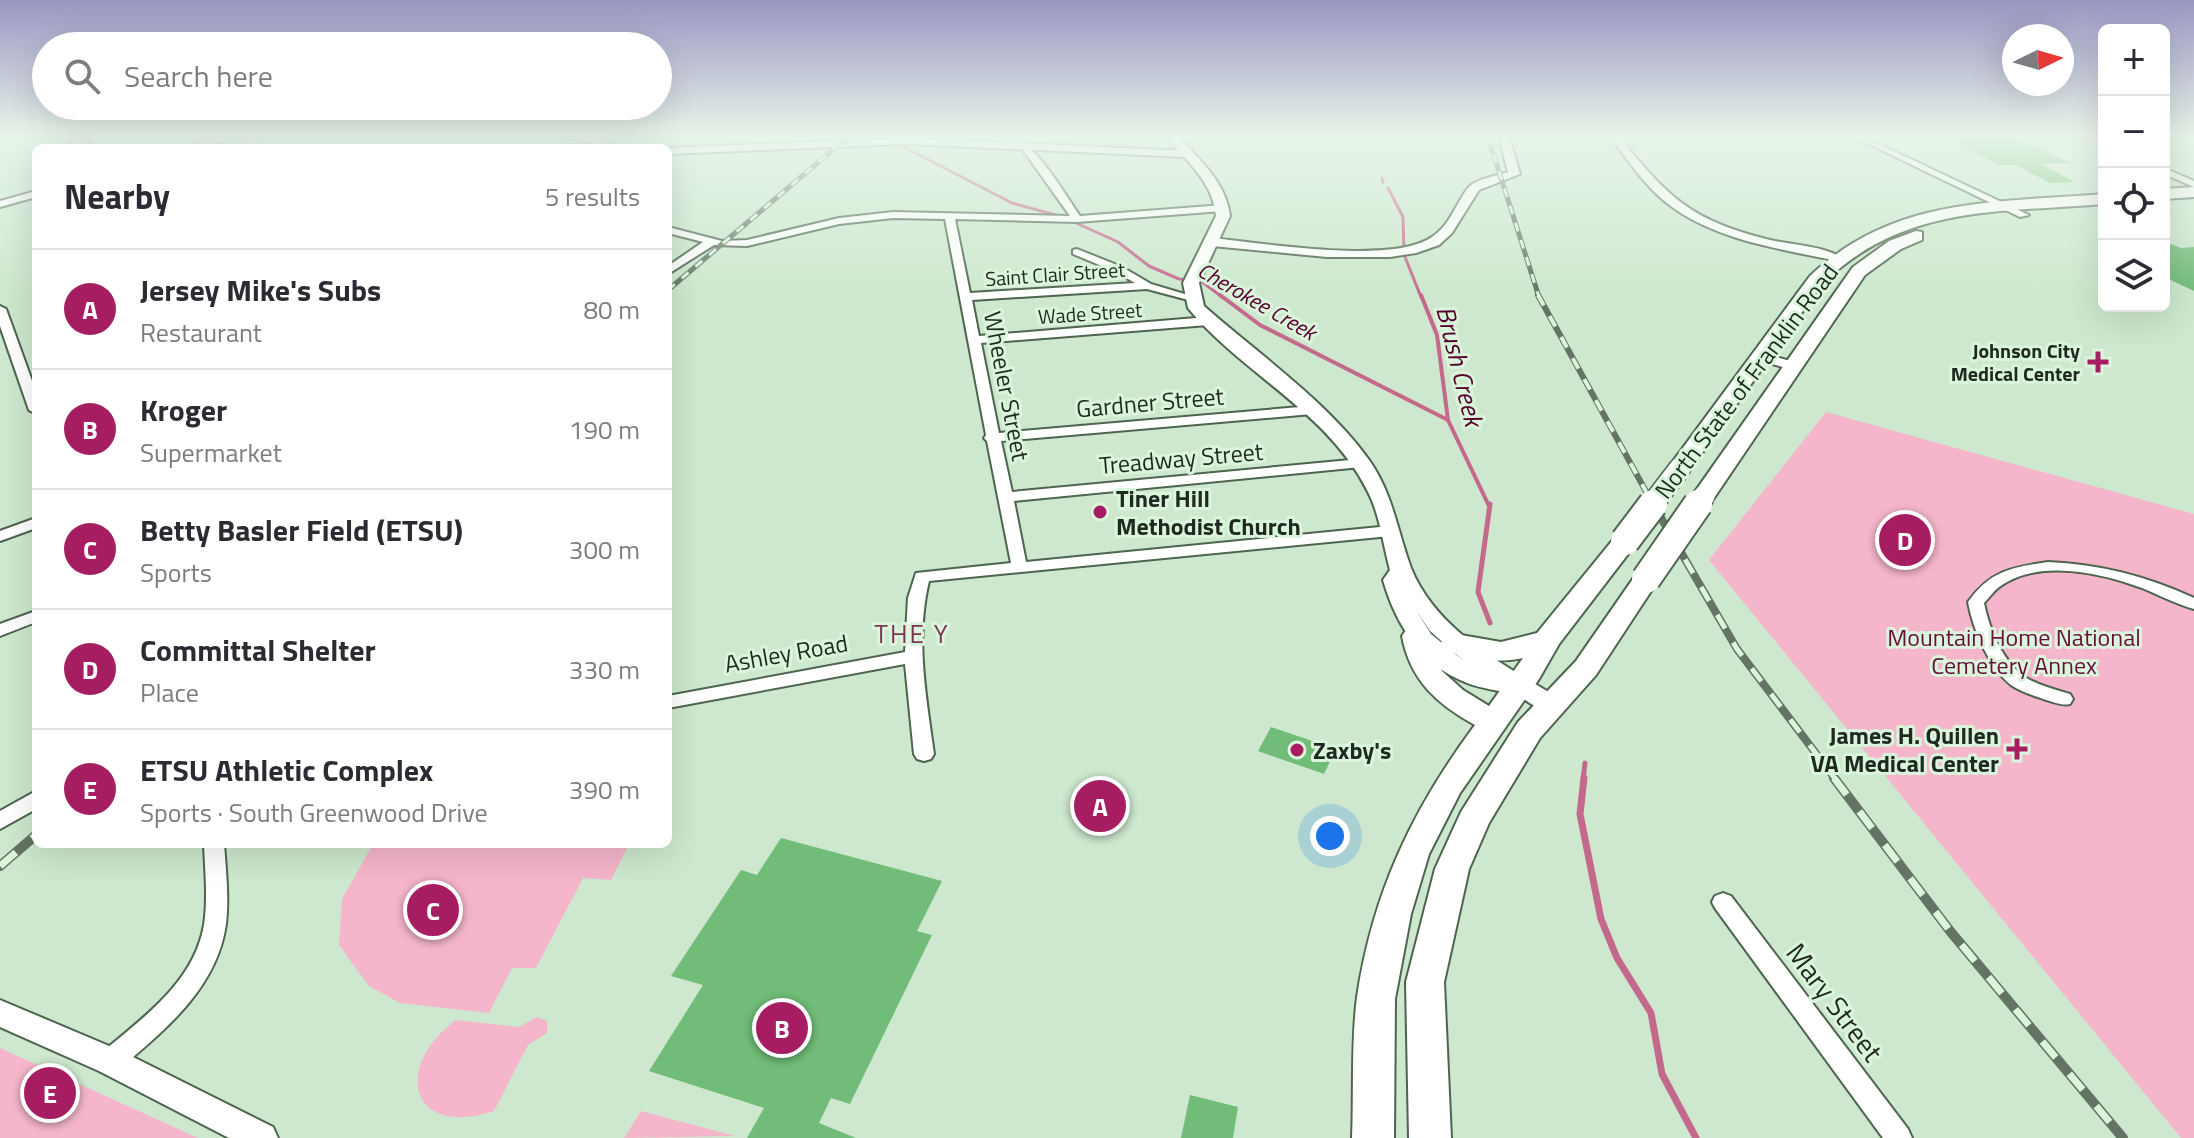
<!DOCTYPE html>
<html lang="en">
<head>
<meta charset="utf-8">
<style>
  body { margin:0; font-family:"Titillium Web",sans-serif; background:#f7f7f7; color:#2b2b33 }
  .controls { position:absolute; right:24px; top:24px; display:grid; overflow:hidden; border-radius:12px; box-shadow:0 8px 32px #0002 }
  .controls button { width:72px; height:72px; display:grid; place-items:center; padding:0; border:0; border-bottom:2px solid #e1e1e2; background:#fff; color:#2b2b33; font:40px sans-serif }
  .compass { position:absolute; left:2002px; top:24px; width:72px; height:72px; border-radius:50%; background:#fff; box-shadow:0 8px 32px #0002; rotate:85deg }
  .you { position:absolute; left:1330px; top:836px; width:28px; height:28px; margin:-20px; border:6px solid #fff; border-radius:50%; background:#1a73e8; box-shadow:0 0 0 12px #1a73e833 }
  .badge { display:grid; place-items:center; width:52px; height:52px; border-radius:50%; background:#a71d61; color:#fff; font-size:26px; font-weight:700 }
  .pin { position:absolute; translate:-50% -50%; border:4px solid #fff; box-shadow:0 2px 8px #0006 }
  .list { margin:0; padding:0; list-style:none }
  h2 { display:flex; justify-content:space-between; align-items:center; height:104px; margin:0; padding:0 32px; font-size:34px }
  h2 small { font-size:26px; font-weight:400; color:#7c7c81 }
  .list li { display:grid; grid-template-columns:52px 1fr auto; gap:24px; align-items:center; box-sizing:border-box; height:120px; padding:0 32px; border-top:2px solid #e1e1e2 }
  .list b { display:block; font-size:30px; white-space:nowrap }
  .list p { margin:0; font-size:26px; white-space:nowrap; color:#7c7c81 }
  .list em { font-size:26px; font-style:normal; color:#7c7c81 }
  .icon { flex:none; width:44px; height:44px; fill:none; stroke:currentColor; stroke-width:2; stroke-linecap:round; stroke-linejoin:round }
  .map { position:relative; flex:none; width:2194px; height:1138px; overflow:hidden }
  .search { position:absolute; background:#fff; box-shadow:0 8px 32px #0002; left:32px; top:32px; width:640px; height:88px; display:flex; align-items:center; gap:20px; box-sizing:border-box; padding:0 28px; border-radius:44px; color:#7c7c81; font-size:30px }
  .panel { position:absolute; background:#fff; box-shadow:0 8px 32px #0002; left:32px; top:144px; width:640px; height:704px; border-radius:12px }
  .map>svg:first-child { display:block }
  .green { fill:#f5b5cb }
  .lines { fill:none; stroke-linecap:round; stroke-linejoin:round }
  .stream-far3 { stroke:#c5698c; stroke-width:3 }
  .stream-far2 { stroke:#c5698c; stroke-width:4 }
  .stream-far1 { stroke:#c5698c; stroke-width:5 }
  .stream { stroke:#c5698c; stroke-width:7 }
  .building { fill:#70bc78 }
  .minor-casing { stroke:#4d644e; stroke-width:4 }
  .tertiary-casing { stroke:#4d644e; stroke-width:4 }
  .secondary-casing { stroke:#4d644e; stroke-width:4 }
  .trunk-casing { stroke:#4d644e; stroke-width:4 }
  .minor { fill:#fff; fill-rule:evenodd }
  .tertiary { fill:#fff; fill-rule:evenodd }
  .secondary { fill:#fff; fill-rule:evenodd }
  .trunk { fill:#fff; fill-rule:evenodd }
  .rail-far3-casing { stroke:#637464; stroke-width:5 }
  .rail-far2-casing { stroke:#637464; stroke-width:6 }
  .rail-far1-casing { stroke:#637464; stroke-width:8 }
  .rail-casing { stroke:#637464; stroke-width:10 }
  .rail-far3 { stroke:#daf5db; stroke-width:3; stroke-dasharray:9; stroke-linecap:butt }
  .rail-far2 { stroke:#daf5db; stroke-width:4; stroke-dasharray:12; stroke-linecap:butt }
  .rail-far1 { stroke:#daf5db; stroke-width:5; stroke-dasharray:16; stroke-linecap:butt }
  .rail { stroke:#daf5db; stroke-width:7; stroke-dasharray:21; stroke-linecap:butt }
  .trunk-bridge-far1-casing { stroke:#4d644e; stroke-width:24; stroke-linecap:butt }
  .trunk-bridge-casing { stroke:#4d644e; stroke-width:32; stroke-linecap:butt }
  .trunk-bridge-far1 { stroke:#fff; stroke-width:21 }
  .trunk-bridge { stroke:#fff; stroke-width:28 }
  .poi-dot { fill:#a71d61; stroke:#daf5db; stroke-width:3 }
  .labels { text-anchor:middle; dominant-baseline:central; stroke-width:6; stroke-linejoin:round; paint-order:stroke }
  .far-street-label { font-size:20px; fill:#1f291f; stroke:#daf5db }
  .far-poi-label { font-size:20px; font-weight:bold; fill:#1f291f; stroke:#daf5db; text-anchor:end }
  .far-water-label { font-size:22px; font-style:italic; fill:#56002d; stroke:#daf5db }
  .street-label { font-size:24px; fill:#1f291f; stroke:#daf5db }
  .poi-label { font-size:24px; font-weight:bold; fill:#1f291f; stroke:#daf5db; text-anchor:start }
  .park-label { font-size:24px; fill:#650f39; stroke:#daf5db }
  .water-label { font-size:26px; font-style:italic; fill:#56002d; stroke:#daf5db }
  .neighbourhood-label { font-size:26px; letter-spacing:2px; fill:#7b3752; stroke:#daf5db }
  .near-street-label { font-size:28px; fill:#1f291f; stroke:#daf5db }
</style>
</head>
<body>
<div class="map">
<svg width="2194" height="1138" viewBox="0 0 2194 1138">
  <rect width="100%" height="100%" fill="#cde8ce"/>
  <g class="green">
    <path d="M1826,412L2194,514V1138H2181L1709,560Z"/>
    <path d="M373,844H629L611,880L583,878L536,968H512L489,1013L400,1003L369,986L339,945L342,899Z"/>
    <path d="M537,1017L547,1021V1033L528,1045L494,1111C413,1138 392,1071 452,1023L455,1020L519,1027Z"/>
    <path d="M0,1048L198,1138H0Z"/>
    <path d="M641,1111L735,1136L624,1138Z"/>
  </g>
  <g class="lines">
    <g class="stream-far3">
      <path d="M874,137L900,145L1012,203L1063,217L1118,242L1149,266L1179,279L1201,281L1222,297"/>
      <path d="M1382,178L1383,183"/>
      <path d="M1388,188L1403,217L1404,249"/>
      <path d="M1405,257L1421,297"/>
    </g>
    <g class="stream-far2">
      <path d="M1220,295L1260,325L1448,420"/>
      <path d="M1421,295L1437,335L1448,420L1489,506"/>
    </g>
    <g class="stream-far1">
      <path d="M1490,504L1478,592L1490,623"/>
      <path d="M1583,780L1585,763"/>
    </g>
    <path class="stream" d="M1584,778L1580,814L1601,919L1617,958L1651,1013L1662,1074L1696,1138"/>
  </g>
  <g class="building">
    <path d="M1946,137H2016L2070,163L2040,164L2075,182L2050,183L2016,165H1999Z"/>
    <path d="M2164,241L2181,248L2194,247V291L2164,277Z"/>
    <path d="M1898,530L1923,542L1912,550L1886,538Z"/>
    <path d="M1271,727L1336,749L1324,774L1258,751Z"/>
    <path d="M781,838L942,881L917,931L932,935L850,1104L831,1098L819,1123L856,1138H747L764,1108L649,1071L703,985L671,976L741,870L757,875Z"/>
    <path d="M1190,1095L1238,1107L1233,1138H1181Z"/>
  </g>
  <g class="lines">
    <g class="minor-casing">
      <g id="minor">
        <path d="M56,137H68L102,148H88Z"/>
        <path d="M222,137H234L201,148H187Z"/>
        <path d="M246,137H254L260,148H252Z"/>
        <path d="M1006,137C1032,135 1065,195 1080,216L1223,205L1228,208L1223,211L1077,222L955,219L970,293L1135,283L1114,271L1073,254V250L1077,249L1122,267L1151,284L1198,298L1192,301L1147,289L972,300L979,336L1208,317L1214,321L1208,325L981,343L999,433L1312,406L1319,410L1312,414L1001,441L1012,492L1361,459L1368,463L1361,467L1014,501L1026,562L1390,526L1398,531L1390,536L929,581C915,639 926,696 934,754L931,759L924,761L917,759L914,754L905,664L668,708V696L905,652L908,598L916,573L1011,563L987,441L984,438L986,435L945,219L893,218L839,224L747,246L714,245L668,274V266L703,242L668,233V227L722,241L747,240L839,218L893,212L1070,216L1023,150Z"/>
        <path d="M1611,137H1619C1669,198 1690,220 1770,240C1792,245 1824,246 1842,258L1837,261C1782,249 1719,241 1672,207C1647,189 1629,162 1611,137Z"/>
        <path d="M1854,137H1864L2029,215L2020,217Z"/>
        <path d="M2089,137L2104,139V145L2090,139Z"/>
        <path d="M2164,168L2194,181V187L2164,174Z"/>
        <path d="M36,191V197L0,207V201Z"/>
        <path d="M0,306L6,309L36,392V414L29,410L0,326Z"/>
        <path d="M1762,353L1797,363L1799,366L1793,370L1758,360V354Z"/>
        <path d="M36,518V528L0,541V531Z"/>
        <path d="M2048,562C2099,564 2147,576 2194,598V609C2176,604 2159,595 2142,588C2101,573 2041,559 2002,585C1995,589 1990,597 1984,603C1989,629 2004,665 2028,679C2041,686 2056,690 2070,694L2073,699L2070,704C2061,706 2055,702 2046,700C2035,696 2021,692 2011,685C1989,667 1973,630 1968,602C1990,571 2012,567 2048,562Z"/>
        <path d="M36,611V622L0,636V624Z"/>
        <path d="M36,791V809L0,829V811Z"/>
        <path d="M204,844H224C226,870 229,898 226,924C217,988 165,1030 119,1069L110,1072L101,1069L98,1061L101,1053C143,1018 194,982 204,925C208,898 205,871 204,844Z"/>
        <path d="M1723,893L1731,896L1908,1129L1912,1138H1883L1715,908L1712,902L1715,896Z"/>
      </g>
    </g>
    <g class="tertiary-casing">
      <g id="tertiary">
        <path d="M566,137H585L630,148H608Z"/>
        <path d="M1499,137H1509L1520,174L1479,190L1452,233L1439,245L1416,253L1390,257H1327L1212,246L1205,242L1212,238C1262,243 1392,265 1432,237C1451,224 1455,205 1468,188C1475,179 1497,176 1508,172Z"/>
        <path d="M907,138L1187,151L1193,154L1187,157L907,144L668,154L667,148Z"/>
        <path d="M0,1000L121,1051L273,1127L278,1138H229L99,1071L0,1027Z"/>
      </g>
    </g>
    <g class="secondary-casing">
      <path id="secondary" d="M1167,137H1179C1200,161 1226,182 1230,216L1199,283L1204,306C1257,353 1328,402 1369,460C1393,494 1397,530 1411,568C1437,632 1505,665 1560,699L1564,705L1560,711C1541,717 1532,701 1515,695C1499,690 1482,689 1467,683C1421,665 1396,625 1383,580L1390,570C1383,545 1380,515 1368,492C1329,412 1242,374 1188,308L1183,283L1216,216C1213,182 1187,162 1167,137ZM1416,610L1430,631L1464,661L1431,634Z"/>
    </g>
    <g class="trunk-casing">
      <g id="trunk">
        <path d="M2194,187V197L2164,199V189Z"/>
        <path d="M2104,194V204C1998,213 1904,204 1822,284L1688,473H1672L1668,468L1810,276C1894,196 1996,203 2104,194Z"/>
        <path d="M1916,231L1922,232V240L1901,249L1865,275L1712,501H1696L1692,496L1853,267L1889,241Z"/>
        <path d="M1625,533L1638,541L1559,644L1539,679L1460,793L1429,854L1411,914L1395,999L1394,1138H1352C1354,1092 1351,1043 1357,997C1373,892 1412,810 1475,725C1437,704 1410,680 1402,636L1406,630H1426L1442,671L1463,690L1489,706L1523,658C1495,664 1471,659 1445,650L1441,643L1445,636L1455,634L1501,642L1537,633L1616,536Z"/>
        <path d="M1646,571L1655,573L1659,579L1596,675L1540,738L1489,823L1469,869L1444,982L1451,1138H1409L1406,982L1435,869L1461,812L1518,722L1576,661L1637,573Z"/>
      </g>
    </g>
    <use href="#minor" class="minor"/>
    <use href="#tertiary" class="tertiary"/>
    <use href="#secondary" class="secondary"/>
    <use href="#trunk" class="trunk"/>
    <g class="rail-far3-casing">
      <g id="rail-far3">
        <path d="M1488,137L1539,297"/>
        <path d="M668,290L848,137"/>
      </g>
    </g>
    <g class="rail-far2-casing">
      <path id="rail-far2" d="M1538,295L1654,506"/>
    </g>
    <g class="rail-far1-casing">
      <path id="rail-far1" d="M1653,504L1737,649L1836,780"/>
    </g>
    <g class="rail-casing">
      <g id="rail">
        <path d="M1834,778L1950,931L2123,1138"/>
        <path d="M0,866L36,835"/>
      </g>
    </g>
    <use href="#rail-far3" class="rail-far3"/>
    <use href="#rail-far2" class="rail-far2"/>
    <use href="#rail-far1" class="rail-far1"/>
    <use href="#rail" class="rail"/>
    <g class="trunk-bridge-far1-casing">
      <g id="trunk-bridge-far1">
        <path d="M1651,506L1680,468"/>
        <path d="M1697,506L1704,496"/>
      </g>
    </g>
    <g class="trunk-bridge-casing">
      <g id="trunk-bridge">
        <path d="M1625,541L1653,504"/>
        <path d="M1646,579L1698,504"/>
      </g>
    </g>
    <use href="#trunk-bridge-far1" class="trunk-bridge-far1"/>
    <use href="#trunk-bridge" class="trunk-bridge"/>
  </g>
  <linearGradient id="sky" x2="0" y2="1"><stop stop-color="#9a96c3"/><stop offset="0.46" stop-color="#e8f5e9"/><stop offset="1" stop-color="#e8f5e9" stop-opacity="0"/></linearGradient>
  <rect width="2194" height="296" fill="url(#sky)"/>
  <g class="poi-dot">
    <path d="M2094 350h8v8h8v8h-8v8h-8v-8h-8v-8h8z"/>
    <circle cx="1100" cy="512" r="8"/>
    <path d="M2013 737h8v8h8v8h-8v8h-8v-8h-8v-8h8z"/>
    <circle cx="1297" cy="750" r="8"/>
  </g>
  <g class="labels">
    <g class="far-street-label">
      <text transform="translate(1055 274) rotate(-4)">Saint Clair Street</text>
      <text transform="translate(1090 313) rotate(-4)">Wade Street</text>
    </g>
    <g class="far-poi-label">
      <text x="2080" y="350">Johnson City<tspan x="2080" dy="23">Medical Center</tspan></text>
    </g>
    <g class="far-water-label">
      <text transform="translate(1257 301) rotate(30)">Cherokee Creek</text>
    </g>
    <g class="street-label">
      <text transform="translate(1746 381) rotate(-53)">North State of Franklin Road</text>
      <text transform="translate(1007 386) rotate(79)">Wheeler Street</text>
      <text transform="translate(1150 402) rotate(-5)">Gardner Street</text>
      <text transform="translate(1181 458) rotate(-5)">Treadway Street</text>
      <text transform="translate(786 653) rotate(-10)">Ashley Road</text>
    </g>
    <g class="poi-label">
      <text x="1116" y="498">Tiner Hill<tspan x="1116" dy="28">Methodist Church</tspan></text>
      <text x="1999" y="735" text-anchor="end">James H. Quillen<tspan x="1999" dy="28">VA Medical Center</tspan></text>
      <text x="1313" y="750">Zaxby's</text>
    </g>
    <g class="park-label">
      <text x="2014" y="637">Mountain Home National<tspan x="2014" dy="28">Cemetery Annex</tspan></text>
    </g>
    <g class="water-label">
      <text transform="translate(1460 366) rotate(76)">Brush Creek</text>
    </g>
    <g class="neighbourhood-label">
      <text x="912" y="633">THE Y</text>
    </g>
    <g class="near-street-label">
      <text transform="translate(1835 1002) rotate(53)">Mary Street</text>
    </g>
  </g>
</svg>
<div class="controls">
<button>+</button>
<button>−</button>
<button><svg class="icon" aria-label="locate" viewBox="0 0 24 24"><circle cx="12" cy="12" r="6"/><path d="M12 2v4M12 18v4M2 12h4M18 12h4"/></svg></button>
<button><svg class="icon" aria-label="layers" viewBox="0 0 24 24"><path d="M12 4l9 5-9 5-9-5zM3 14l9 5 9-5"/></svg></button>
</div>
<svg class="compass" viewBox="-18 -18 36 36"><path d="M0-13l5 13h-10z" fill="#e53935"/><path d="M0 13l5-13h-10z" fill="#7c7c81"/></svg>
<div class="you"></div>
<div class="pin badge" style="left:1100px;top:806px">A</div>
<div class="pin badge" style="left:782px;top:1028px">B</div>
<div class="pin badge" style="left:433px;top:910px">C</div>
<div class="pin badge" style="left:1905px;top:540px">D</div>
<div class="pin badge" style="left:50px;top:1093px">E</div>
<div class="search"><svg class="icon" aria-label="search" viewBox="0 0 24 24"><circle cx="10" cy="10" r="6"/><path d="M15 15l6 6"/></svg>Search here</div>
<section class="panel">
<h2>Nearby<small>5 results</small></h2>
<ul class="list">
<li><span class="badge">A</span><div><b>Jersey Mike's Subs</b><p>Restaurant</p></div><em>80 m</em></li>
<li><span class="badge">B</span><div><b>Kroger</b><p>Supermarket</p></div><em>190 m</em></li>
<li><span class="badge">C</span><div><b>Betty Basler Field (ETSU)</b><p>Sports</p></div><em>300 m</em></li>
<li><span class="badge">D</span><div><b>Committal Shelter</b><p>Place</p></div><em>330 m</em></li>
<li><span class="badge">E</span><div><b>ETSU Athletic Complex</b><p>Sports · South Greenwood Drive</p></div><em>390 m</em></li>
</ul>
</section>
</div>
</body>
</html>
